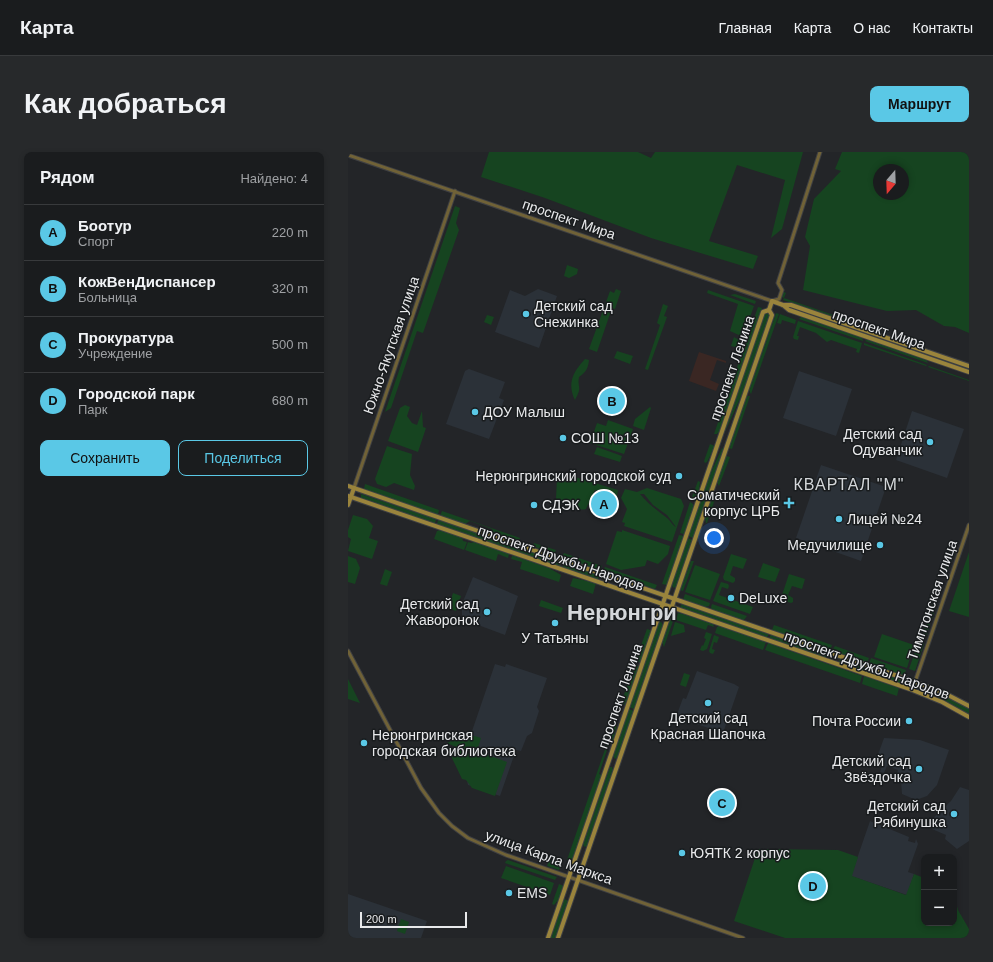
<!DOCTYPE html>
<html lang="ru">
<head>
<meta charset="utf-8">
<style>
  body { margin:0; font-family:Arial,sans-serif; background:#27292b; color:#f1f3f6 }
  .controls { position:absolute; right:12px; bottom:12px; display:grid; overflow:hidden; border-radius:8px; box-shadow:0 2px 6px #0003 }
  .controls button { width:36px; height:36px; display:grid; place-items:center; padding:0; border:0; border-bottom:1px solid #383a3c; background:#1a1c1e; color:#f1f3f6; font:20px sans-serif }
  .compass { position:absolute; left:525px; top:12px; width:36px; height:36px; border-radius:50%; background:#1a1c1e; box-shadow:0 2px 6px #0003; rotate:199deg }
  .scale { position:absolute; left:12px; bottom:10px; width:107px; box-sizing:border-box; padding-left:4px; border:2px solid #e8e9eb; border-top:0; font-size:11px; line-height:14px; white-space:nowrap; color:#e8e9eb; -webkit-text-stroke:3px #191c1e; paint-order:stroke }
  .you { position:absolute; left:366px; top:386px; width:14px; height:14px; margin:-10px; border:3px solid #fff; border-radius:50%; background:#1a73e8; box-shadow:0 0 0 6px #1a73e833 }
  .badge { display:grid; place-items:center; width:26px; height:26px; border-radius:50%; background:#5ac8e6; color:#111; font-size:13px; font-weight:700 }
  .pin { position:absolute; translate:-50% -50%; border:2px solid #fff; box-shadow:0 1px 4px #0006 }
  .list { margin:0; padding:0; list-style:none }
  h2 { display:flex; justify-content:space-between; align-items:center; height:52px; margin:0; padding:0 16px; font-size:17px }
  h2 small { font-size:13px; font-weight:400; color:#9fa1a4 }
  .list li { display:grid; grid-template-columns:26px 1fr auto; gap:12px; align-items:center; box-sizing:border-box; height:56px; padding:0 16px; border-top:1px solid #383a3c }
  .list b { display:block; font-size:15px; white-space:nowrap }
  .list p { margin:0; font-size:13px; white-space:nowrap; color:#9fa1a4 }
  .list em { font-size:13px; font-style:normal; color:#9fa1a4 }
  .actions { display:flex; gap:8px; padding:12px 16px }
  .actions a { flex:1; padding:9px 0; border:1px solid #5ac8e6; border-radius:8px; text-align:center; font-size:14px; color:#5ac8e6 }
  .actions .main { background:#5ac8e6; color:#111 }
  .map { position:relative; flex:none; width:621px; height:786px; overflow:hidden; border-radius:8px }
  header { display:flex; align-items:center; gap:24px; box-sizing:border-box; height:56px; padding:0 20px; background:#1a1c1e; border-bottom:1px solid #383a3c }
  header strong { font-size:19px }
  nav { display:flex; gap:22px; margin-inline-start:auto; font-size:14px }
  .intro { display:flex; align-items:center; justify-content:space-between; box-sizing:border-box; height:96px; padding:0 24px }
  h1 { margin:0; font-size:28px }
  .button { padding:10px 18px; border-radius:8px; background:#5ac8e6; color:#111; font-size:14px; font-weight:700 }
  main { display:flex; gap:24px; padding:0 24px }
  aside { flex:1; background:#1a1c1e; border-radius:8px; box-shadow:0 2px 6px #0003 }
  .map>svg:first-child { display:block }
  .commercial { fill:#3a2723 }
  .built { fill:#2b3138 }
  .green { fill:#164420; fill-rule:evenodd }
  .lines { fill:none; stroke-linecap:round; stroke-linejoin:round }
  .street-casing { stroke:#3f4043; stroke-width:5 }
  .secondary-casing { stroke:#3f4043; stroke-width:6 }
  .street { stroke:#706237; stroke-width:3 }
  .secondary { stroke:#9a843c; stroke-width:4 }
  .poi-dot { fill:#5ac8e6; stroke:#191c1e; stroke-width:1.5 }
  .labels { text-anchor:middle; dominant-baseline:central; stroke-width:3; stroke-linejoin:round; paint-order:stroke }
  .street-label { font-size:14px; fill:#e8e9eb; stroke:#191c1e }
  .poi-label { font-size:14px; fill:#e8e9eb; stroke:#191c1e; text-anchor:start }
  .quarter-label { font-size:16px; letter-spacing:1px; fill:#d4d7da; stroke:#191c1e }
  .town-label { font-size:22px; font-weight:bold; fill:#d4d7da; stroke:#191c1e }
</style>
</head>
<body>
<header>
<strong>Карта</strong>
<nav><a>Главная</a><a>Карта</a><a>О нас</a><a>Контакты</a></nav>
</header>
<div class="intro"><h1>Как добраться</h1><a class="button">Маршрут</a></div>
<main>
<aside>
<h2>Рядом<small>Найдено: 4</small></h2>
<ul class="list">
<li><span class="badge">A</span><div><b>Боотур</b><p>Спорт</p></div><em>220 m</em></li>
<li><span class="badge">B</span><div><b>КожВенДиспансер</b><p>Больница</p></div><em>320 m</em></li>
<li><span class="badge">C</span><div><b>Прокуратура</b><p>Учреждение</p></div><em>500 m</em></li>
<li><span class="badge">D</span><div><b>Городской парк</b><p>Парк</p></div><em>680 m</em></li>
</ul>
<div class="actions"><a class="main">Сохранить</a><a>Поделиться</a></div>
</aside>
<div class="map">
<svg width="621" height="786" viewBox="0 0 621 786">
  <rect width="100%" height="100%" fill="#232528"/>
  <path class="commercial" d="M351,200L378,209V211L369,208L362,228L371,232L368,239L341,229Z"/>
  <g class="built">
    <path d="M190,137L209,144L191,196L147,180L162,138L177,144Z"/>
    <path d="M121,217L157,230L151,246L156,248L141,287L98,272L117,219Z"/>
    <path d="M451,219L504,237L488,284L435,266Z"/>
    <path d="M564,259L616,277L599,326L548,308Z"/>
    <path d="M473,313L538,335L513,409L448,386Z"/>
    <path d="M125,425L170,444L157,483L114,467V452Z"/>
    <path d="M147,512L157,515L158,512L199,526L189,555L191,559L184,581L179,584L173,599L168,598L152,644L120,633L113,601L120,582H123Z"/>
    <path d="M349,519L386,532L391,535L375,581L328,565L335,546L338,547Z"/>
    <path d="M536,586L572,588L601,598L589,633L579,644L568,648L554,642L553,629L547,627L550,618L539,614L536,621L532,620L535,611L528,608Z"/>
    <path d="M612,635L621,638V689L609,697L597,687L598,683L577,674L603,649Z"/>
    <path d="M522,669L561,685L560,689L567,691L568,687L570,692L560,720L566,722L559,743L503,724Z"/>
    <path d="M0,742L79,769L73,786H0Z"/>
  </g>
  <g class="green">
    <path d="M141,0H290L303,6L307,0H455L434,77L423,86L437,28L389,13L361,89L410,104L405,117L303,86L197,46L133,25Z"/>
    <path d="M494,0H621V181L607,175L596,174L568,158L539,159L455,138L462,94L457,85L466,47L493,19L487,17ZM531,18H555V42H531Z"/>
    <path d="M107,54L112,56L108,71L111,78L75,181L69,179L43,256L37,260Z"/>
    <path d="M219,113L230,117L229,122L221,126L216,124Z"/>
    <path d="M268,137L273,139L267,157L264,156L249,200L241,197L262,139L266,141Z"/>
    <path d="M360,138L406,154L395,185L382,179L390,152L359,141Z"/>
    <path d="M434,139L438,141L436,146L497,167L496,169L435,148L436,146L433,145Z"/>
    <path d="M387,142L408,149L407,152L382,143Z"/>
    <path d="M315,152L320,154L316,164L319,165L300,218L297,217L312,173L309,171Z"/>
    <path d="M410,155L414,156L372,279L369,282H366Z"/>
    <path d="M443,156L621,216V218L443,157Z"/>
    <path d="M418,161H420L422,165L395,240L376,282L416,163Z"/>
    <path d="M428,161L431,162L403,242L401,238Z"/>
    <path d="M432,162L448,168L447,172L434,168L433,172L429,171Z"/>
    <path d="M139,163L146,165L143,173L136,170Z"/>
    <path d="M454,164L514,185L515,189L451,167Z"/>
    <path d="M450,169L514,191L511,201L508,200L509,197L483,188L479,190L468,181L452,175L449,184H451L450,188L446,187L445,185Z"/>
    <path d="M386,185L393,189L391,196L383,194Z"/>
    <path d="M520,187L578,207L580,211L517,189Z"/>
    <path d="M516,191L579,213L578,214L516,193Z"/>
    <path d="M269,199L285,204L282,212L266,206Z"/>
    <path d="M237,207L241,208C240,217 238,220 231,225C229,236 235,234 227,248C219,231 225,220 237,207Z"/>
    <path d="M581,214L621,228V229L580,215Z"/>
    <path d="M400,244H402L384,297L381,296L398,245Z"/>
    <path d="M57,253L62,255L59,264L64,271L69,273L74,259L75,275L78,276L70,300L40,289L52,256Z"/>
    <path d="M302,255L303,256L296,278L285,274L287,267Z"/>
    <path d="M260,268L285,277L276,302L242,291L249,271L258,274Z"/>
    <path d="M362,292L367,294L359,310L357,311L356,309Z"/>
    <path d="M39,294L64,302L62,323L67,334L66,338L46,331L38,335L29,332L27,327Z"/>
    <path d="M249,295L274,304L272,310L246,302Z"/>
    <path d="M374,296L376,297L345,386L340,384L359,329Z"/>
    <path d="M378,304L382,305L371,334L369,330Z"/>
    <path d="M217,322L270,338L269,344L247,338L238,357C229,360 217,351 208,347L209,325Z"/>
    <path d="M350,329L352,330L350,343L347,345H344Z"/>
    <path d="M17,332L91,358L90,363L16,337Z"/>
    <path d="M299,336L333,347L336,354L324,390L276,374L277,371L274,370L279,357L273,346L277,337L289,340ZM292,342H296L305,353L319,363L328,375C324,373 323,369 319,366C309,358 300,352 292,342Z"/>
    <path d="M13,342L88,367L87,372L13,346Z"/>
    <path d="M368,344L359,371H358L357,366L364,345Z"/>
    <path d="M342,350L345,352V356L336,382L332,381Z"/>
    <path d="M94,359L172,386L171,389L146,382L144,377L122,369L117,372L92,364Z"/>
    <path d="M5,363L19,367L25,374L21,386L30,389L24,407L0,399L3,387L0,385V378Z"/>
    <path d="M90,368L210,409L213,415L89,372Z"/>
    <path d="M92,378L114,385L115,389L119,390L116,398L86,387L89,379Z"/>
    <path d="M274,378L322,394L320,402L310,412L299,408L297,414L273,418L258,412L269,379L274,380Z"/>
    <path d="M331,383L336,384L319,433L314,432Z"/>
    <path d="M339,386L345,388L329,434L326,436L324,434V432Z"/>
    <path d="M120,390L123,391L126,390L159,401L161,402L160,406L150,402L148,409L117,398Z"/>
    <path d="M186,391L208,398L206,403L185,394Z"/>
    <path d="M605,393L607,395L608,399L598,420H596Z"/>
    <path d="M621,400V465L601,459Z"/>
    <path d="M216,401L254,414L252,418L214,405Z"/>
    <path d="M383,402L399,407L395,417L385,414L382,423L387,426V429L385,431L376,428L375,425Z"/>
    <path d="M0,404L8,407L12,416L7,432L0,430Z"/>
    <path d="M164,404H167L201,416L213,423L211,430L172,417L174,410L163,407Z"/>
    <path d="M343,409H346L335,439L332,438Z"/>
    <path d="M213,410L251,423L250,428L216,416Z"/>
    <path d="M415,411L432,417L427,430L410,425Z"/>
    <path d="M347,413L372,422L362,448L337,440Z"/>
    <path d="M257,415L309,433L307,437L255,419Z"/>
    <path d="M37,417L44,420L39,434L32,432Z"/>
    <path d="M441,422L457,427L454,437L444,434L440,443L445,446V450L443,451L434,448L433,446Z"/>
    <path d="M225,426L240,429L248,431L245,442L222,434Z"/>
    <path d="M373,430L380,432L381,434L380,437L374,435L371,443L405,455L402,462L365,449Z"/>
    <path d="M589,439H591L585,465L583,467L580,466Z"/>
    <path d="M105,441L113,444L108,459L100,456Z"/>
    <path d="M337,442L362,451L361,454L357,455L335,448Z"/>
    <path d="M193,448L215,456L213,461L191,454Z"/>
    <path d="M334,452L421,481L419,486L334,457L332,455Z"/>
    <path d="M364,452L399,464L396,468L364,458L363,455Z"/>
    <path d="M330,461L335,462L365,472L366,475L360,473L358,478L328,468Z"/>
    <path d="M322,468L325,469L316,495L314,490Z"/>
    <path d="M579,468L582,473L578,485L573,486Z"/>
    <path d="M313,470L315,473L286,557L281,555L310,471Z"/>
    <path d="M327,470L336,473L337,480L323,484Z"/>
    <path d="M426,473L484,493L483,496L480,497L424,478Z"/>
    <path d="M371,474L418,490L415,498L367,481L369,475Z"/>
    <path d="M299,477L302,478V481L293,509L289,511L287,510Z"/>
    <path d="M358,480L364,482L359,497L355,499L352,498L354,493L355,494L358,487L356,486Z"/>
    <path d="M423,482L479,501L480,504L477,506L421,487Z"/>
    <path d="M534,482L566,493L559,516L526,505Z"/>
    <path d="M366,483L371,485L369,491L366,490L364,497L367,498L365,502L362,501L361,499Z"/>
    <path d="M571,488L574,489L576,492L567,519L561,517Z"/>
    <path d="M420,491L514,524L512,531L417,498Z"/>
    <path d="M487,494L521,506L519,511L510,507L487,500L485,497Z"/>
    <path d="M523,506L558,518L556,524L521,512Z"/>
    <path d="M492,507L518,515L516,519L493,511L491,509Z"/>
    <path d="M286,513L290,514V517L280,546L276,553L273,552Z"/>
    <path d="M520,515L555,527L553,532L518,520Z"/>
    <path d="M336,521L342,523L338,535L332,533Z"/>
    <path d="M516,524L551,536L549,544L514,532Z"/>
    <path d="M0,527L12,551L0,547Z"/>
    <path d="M557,528L572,534L570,538L555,533Z"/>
    <path d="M574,534L597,544L621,556V562L595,548L572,539Z"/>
    <path d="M281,557L286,559L270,605L267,607L265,604Z"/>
    <path d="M266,571L269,572L264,592H261L251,622L254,623L224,709L219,708Z"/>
    <path d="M120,582L133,586L129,599L159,610L147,644L124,636L118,628L114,627L104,606L108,595L99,591Z"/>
    <path d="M262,615H264L265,618L240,693L237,695L235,693Z"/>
    <path d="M410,697L490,698L510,705L504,724L558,743L566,722L576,726V771H606V743L610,758L621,777V786H437L386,769Z"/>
    <path d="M202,705L214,709L211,718L199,714Z"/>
    <path d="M160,708L209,725L207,728L157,711L158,709Z"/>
    <path d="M158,714L206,731L202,743L153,726Z"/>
    <path d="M211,732L216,734L212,746L206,753L204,752Z"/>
    <path d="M217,747L220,749V751L208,786H202L215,749Z"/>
    <path d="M53,767L61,770L57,782L49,779Z"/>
  </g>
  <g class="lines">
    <g class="street-casing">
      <g id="street">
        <path d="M0,3L424,149L431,147L434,138L430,131L472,0"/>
        <path d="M6,336L107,39"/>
        <path d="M0,499L73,636L91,661L104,674L120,686L158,703L395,786"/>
        <path d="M567,530L621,373"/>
      </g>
    </g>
    <g class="secondary-casing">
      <g id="secondary">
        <path d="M435,153H443L621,214"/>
        <path d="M0,334L567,530L598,542L621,554"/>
        <path d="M0,344L562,537L594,550L621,565"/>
        <path d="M0,353L6,336"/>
        <path d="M200,786L415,160L421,158"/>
        <path d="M210,786L424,163L421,158L424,149L435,153L441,158L621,220"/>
      </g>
    </g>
    <use href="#street" class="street"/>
    <use href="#secondary" class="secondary"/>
  </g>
  <g class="poi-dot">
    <circle cx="178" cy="162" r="4"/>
    <circle cx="127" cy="260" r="4"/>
    <circle cx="215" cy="286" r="4"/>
    <circle cx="582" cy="290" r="4"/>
    <circle cx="331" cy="324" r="4"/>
    <path d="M439 345h4v4h4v4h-4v4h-4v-4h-4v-4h4z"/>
    <circle cx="186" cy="353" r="4"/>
    <circle cx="491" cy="367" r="4"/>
    <circle cx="532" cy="393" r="4"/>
    <circle cx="383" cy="446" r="4"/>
    <circle cx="139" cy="460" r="4"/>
    <circle cx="207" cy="471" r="4"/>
    <circle cx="360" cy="551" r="4"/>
    <circle cx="561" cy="569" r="4"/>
    <circle cx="16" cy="591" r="4"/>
    <circle cx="571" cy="617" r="4"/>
    <circle cx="606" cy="662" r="4"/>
    <circle cx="334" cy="701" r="4"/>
    <circle cx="161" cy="741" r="4"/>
  </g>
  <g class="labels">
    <g class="street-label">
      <text transform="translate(221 67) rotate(19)">проспект Мира</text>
      <text transform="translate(531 177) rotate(19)">проспект Мира</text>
      <text transform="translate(43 193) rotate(-71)">Южно-Якутская улица</text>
      <text transform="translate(384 216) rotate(-71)">проспект Ленина</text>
      <text transform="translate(213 406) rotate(19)">проспект Дружбы Народов</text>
      <text transform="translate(584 448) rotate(-71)">Тимптонская улица</text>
      <text transform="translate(519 513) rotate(20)">проспект Дружбы Народов</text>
      <text transform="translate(272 544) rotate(-71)">проспект Ленина</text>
      <text transform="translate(201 705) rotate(20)">улица Карла Маркса</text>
    </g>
    <g class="poi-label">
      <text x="186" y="154">Детский сад<tspan x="186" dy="16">Снежинка</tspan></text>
      <text x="135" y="260">ДОУ Малыш</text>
      <text x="574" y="282" text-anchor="end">Детский сад<tspan x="574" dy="16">Одуванчик</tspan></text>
      <text x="223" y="286">СОШ №13</text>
      <text x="323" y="324" text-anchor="end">Нерюнгринский городской суд</text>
      <text x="432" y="343" text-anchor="end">Соматический<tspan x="432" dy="16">корпус ЦРБ</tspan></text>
      <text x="194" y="353">СДЭК</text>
      <text x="499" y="367">Лицей №24</text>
      <text x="524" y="393" text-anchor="end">Медучилище</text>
      <text x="391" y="446">DeLuxe</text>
      <text x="131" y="452" text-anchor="end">Детский сад<tspan x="131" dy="16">Жаворонок</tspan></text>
      <text x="207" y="486" text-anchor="middle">У Татьяны</text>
      <text x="360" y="566" text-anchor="middle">Детский сад<tspan x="360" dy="16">Красная Шапочка</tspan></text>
      <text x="553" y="569" text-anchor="end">Почта России</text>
      <text x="24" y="583">Нерюнгринская<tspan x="24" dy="16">городская библиотека</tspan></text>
      <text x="563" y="609" text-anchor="end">Детский сад<tspan x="563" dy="16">Звёздочка</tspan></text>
      <text x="598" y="654" text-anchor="end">Детский сад<tspan x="598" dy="16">Рябинушка</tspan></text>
      <text x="342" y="701">ЮЯТК 2 корпус</text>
      <text x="169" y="741">EMS</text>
    </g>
    <g class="quarter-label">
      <text x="501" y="332">КВАРТАЛ "М"</text>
    </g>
    <g class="town-label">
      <text x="274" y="460">Нерюнгри</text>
    </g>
  </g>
</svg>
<div class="controls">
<button>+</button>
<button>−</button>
</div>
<svg class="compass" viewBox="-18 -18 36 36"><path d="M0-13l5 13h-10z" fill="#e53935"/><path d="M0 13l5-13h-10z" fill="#9fa1a4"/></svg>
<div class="scale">200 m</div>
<div class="you"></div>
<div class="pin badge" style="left:256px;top:352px">A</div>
<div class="pin badge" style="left:264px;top:249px">B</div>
<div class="pin badge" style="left:374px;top:651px">C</div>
<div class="pin badge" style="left:465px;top:734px">D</div>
</div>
</main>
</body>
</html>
